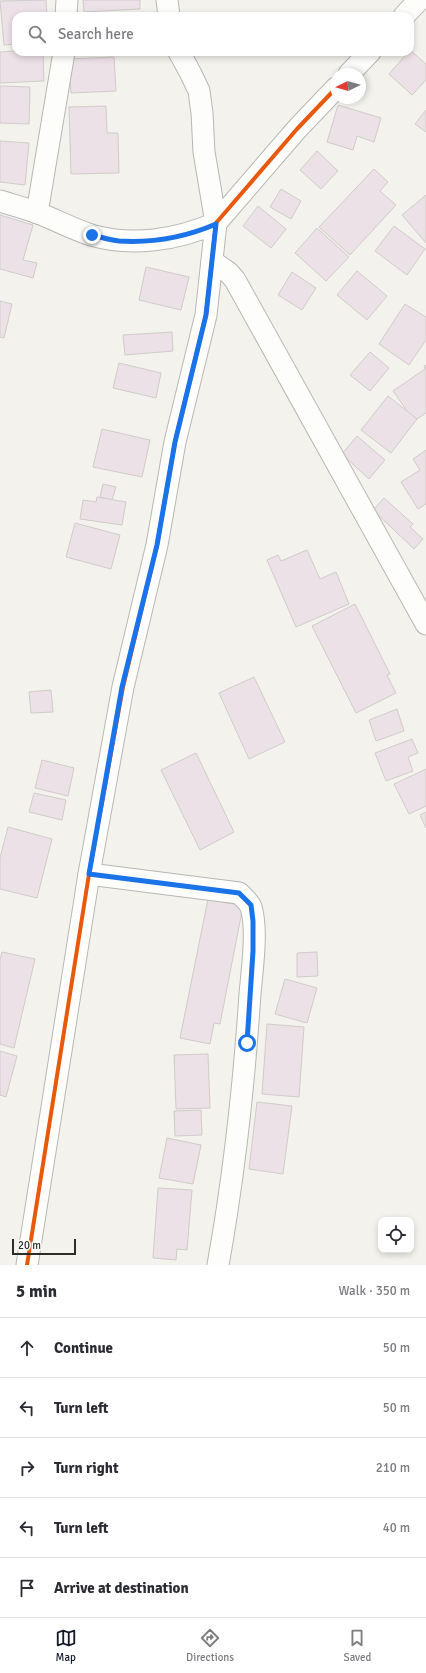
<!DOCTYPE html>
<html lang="en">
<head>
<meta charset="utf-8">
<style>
  body { margin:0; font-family:Signika,sans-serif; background:#f2f2f3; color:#2b2b33 }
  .controls { position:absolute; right:12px; bottom:12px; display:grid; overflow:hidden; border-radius:8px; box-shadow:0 2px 6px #0003 }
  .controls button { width:36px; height:36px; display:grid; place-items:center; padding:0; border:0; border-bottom:1px solid #e1e1e2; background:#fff; color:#2b2b33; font:20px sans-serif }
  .compass { position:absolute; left:330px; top:68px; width:36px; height:36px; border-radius:50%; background:#fff; box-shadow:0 2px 6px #0003; rotate:265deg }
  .scale { position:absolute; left:12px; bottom:10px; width:64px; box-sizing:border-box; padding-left:4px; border:2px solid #2d2c27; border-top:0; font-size:11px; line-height:14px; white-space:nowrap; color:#2d2c27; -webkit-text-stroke:3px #fff; paint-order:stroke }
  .stop { position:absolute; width:12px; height:12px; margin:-9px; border:3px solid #1a73e8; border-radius:50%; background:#fff }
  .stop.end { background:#1a73e8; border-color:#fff; box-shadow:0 1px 4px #0008 }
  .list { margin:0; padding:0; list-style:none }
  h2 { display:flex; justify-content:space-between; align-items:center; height:52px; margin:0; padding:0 16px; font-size:17px }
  h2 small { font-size:13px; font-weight:400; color:#7c7c81 }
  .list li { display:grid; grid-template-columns:26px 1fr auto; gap:12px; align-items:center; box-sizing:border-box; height:60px; padding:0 16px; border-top:1px solid #e1e1e2 }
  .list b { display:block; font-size:15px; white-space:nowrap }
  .list em { font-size:13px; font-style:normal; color:#7c7c81 }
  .icon { flex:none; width:22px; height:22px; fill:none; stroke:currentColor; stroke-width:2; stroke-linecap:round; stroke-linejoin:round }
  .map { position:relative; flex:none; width:426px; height:1265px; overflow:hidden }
  .search { position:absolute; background:#fff; box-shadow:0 2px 6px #0003; left:12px; right:12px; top:12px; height:44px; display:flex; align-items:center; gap:10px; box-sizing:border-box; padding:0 14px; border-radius:12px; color:#7c7c81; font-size:15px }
  .sheet { height:352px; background:#fff }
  nav { display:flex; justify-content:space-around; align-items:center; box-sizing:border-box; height:56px; border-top:1px solid #e1e1e2; background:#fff; font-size:11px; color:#7c7c81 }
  nav a { display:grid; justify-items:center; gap:2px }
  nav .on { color:#111827 }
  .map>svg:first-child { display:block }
  .building { fill:#ece1e6; stroke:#cfccca }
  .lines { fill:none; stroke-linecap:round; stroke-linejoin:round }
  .minor-casing { stroke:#b8b7b2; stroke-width:23 }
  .minor { stroke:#fdfdfc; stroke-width:21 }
  .cycleway-casing { stroke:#fff; stroke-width:6 }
  .cycleway { stroke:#e8590c; stroke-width:4 }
  .route { stroke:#1a73e8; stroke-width:5 }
</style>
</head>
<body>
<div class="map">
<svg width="426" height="1265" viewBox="0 0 426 1265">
  <rect width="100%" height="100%" fill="#f4f2ec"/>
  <g class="building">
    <path d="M46,0L47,16H16V44L4,45L0,1Z"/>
    <path d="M83,0H140V9L84,12Z"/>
    <path d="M410,50L426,64V80L412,95L389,74Z"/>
    <path d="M16,51L43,52L44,81L0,83V52Z"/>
    <path d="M114,57L116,91L71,93L69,59Z"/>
    <path d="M0,86L30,87L29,124L0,123Z"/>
    <path d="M338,105L381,118L374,142L357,136L353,150L327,142Z"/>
    <path d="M106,106L107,133H118L119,173L71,174L69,107Z"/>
    <path d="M426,110V132L415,124Z"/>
    <path d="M0,141L29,143L25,185L0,182Z"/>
    <path d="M317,151L338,171L321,189L300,170Z"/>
    <path d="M374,169L388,182L380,191L396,205L350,255L319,227Z"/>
    <path d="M281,189L301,201L291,219L270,207Z"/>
    <path d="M426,195V243L402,215Z"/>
    <path d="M258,206L286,229L271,248L243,226Z"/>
    <path d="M0,215L33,225L23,260L37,263L33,278L0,269Z"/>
    <path d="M394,226L425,249L407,275L375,251Z"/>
    <path d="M317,228L349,257L326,281L295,253Z"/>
    <path d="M146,267L189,277L181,310L139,300Z"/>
    <path d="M357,271L387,296L367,320L337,295Z"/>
    <path d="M292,272L316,288L302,310L278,295Z"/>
    <path d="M0,301L12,304L4,338L0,337Z"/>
    <path d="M405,304L426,317V340L409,365L379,344Z"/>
    <path d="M172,332L173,351L125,355L123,335Z"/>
    <path d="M370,352L389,368L370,391L350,375Z"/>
    <path d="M119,363L161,373L156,398L113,388Z"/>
    <path d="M426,365V413L414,421L393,391L425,369L424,366Z"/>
    <path d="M388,396L417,419L391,453L361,430Z"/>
    <path d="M102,429L150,440L142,477L93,467Z"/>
    <path d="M357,436L385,460L369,479L342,454Z"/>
    <path d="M426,450V504L418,509L401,482L420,470L413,459Z"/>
    <path d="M103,484L116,487L112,500L100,497Z"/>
    <path d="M97,497L126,502L122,525L80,519L83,500L96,502Z"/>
    <path d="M384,498L413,524L410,527L423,539L414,549L373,510Z"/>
    <path d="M75,523L120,535L111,569L66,557Z"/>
    <path d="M307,550L320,579L336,572L349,604L296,627L267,560L278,555L281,561Z"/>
    <path d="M355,604L390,674L387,675L396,693L356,713L312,626Z"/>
    <path d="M254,677L285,742L249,759L219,693Z"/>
    <path d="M51,690L53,712L31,713L29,692Z"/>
    <path d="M397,709L404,731L376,741L369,720Z"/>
    <path d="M412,739L418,753L408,757L413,771L386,781L375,753Z"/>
    <path d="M196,753L234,832L200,850L161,770Z"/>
    <path d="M42,760L74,768L68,796L35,788Z"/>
    <path d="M426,769V806L409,814L394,784Z"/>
    <path d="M34,793L66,800L62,820L29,812Z"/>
    <path d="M426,812V828L420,815Z"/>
    <path d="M8,827L52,839L37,898L0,889V858Z"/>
    <path d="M208,899L243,906L220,1024L214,1023L210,1044L180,1038Z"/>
    <path d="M2,952L35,959L14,1048L0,1044V960Z"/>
    <path d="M317,952L318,976L297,977V953Z"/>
    <path d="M285,979L317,988L307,1023L275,1014Z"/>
    <path d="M267,1024L304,1027L299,1097L262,1094Z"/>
    <path d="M0,1051L17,1056L6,1097L0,1095Z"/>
    <path d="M208,1054L210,1108L176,1109L174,1055Z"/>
    <path d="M257,1102L292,1106L283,1174L249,1169Z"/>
    <path d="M201,1110L202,1135L175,1136L174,1111Z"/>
    <path d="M167,1138L201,1145L193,1184L159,1178Z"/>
    <path d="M158,1188L192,1190L187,1250L177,1249L176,1260L153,1258Z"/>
  </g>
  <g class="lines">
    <g class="minor-casing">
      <g id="minor">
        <path d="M167,0L169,16"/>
        <path d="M66,16L67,0"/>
        <path d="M404,16L419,0"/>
        <path d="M349,74L370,52"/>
        <path d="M0,201C12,205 25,208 38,213C56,220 73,229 91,235C132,247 177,240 216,223L204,152L202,113L199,91L191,74L179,52"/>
        <path d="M37,213L64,52"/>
        <path d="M212,261L229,273L235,280L426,624"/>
        <path d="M89,874L239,893C243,897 249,902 251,907C258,930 252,970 250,994C244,1085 234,1176 218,1265"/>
        <path d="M27,1265L89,874L123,687L157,545L175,442L206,315L216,223L297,129L336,88"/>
      </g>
    </g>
    <use href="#minor" class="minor"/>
    <g class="cycleway-casing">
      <path id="cycleway" d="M27,1265L89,874L123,687L157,545L175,442L206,315L216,223L297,129L336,88"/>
    </g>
    <use href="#cycleway" class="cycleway"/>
  </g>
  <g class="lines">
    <path class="route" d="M92,235C101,237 110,240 119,241C152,243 186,237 216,224L206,315L175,442L157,545L122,687L89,874L239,893L251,905L253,921V951L247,1043"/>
  </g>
</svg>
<div class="controls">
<button><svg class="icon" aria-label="locate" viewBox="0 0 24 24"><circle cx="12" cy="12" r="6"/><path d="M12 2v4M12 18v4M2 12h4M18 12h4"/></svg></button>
</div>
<svg class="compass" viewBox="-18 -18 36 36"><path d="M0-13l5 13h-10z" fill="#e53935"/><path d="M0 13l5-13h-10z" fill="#7c7c81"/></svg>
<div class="scale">20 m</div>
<div class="stop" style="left:247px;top:1043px"></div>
<div class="stop end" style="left:92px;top:235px"></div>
<div class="search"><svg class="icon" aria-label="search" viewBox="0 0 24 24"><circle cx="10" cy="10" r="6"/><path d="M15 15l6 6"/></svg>Search here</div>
</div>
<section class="sheet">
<h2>5 min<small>Walk · 350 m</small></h2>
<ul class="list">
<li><svg class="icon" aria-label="ahead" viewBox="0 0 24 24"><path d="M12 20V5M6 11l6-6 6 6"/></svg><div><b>Continue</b></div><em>50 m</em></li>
<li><svg class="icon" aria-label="left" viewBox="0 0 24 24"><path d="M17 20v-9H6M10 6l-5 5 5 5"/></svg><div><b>Turn left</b></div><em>50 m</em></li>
<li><svg class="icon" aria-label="right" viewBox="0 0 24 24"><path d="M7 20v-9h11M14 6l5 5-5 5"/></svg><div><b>Turn right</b></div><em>210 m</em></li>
<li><svg class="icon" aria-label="left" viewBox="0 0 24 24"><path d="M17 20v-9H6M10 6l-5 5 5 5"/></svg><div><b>Turn left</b></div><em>40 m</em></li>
<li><svg class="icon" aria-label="arrive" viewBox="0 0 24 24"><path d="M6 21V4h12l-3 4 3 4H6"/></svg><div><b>Arrive at destination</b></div></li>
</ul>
</section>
<nav>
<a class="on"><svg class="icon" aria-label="map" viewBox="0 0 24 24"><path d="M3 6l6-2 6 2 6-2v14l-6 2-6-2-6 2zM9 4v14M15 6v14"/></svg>Map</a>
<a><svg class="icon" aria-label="directions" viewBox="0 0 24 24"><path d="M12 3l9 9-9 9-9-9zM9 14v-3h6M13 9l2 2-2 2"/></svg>Directions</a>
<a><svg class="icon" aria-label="saved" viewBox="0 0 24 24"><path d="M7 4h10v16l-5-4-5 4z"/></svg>Saved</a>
</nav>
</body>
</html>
